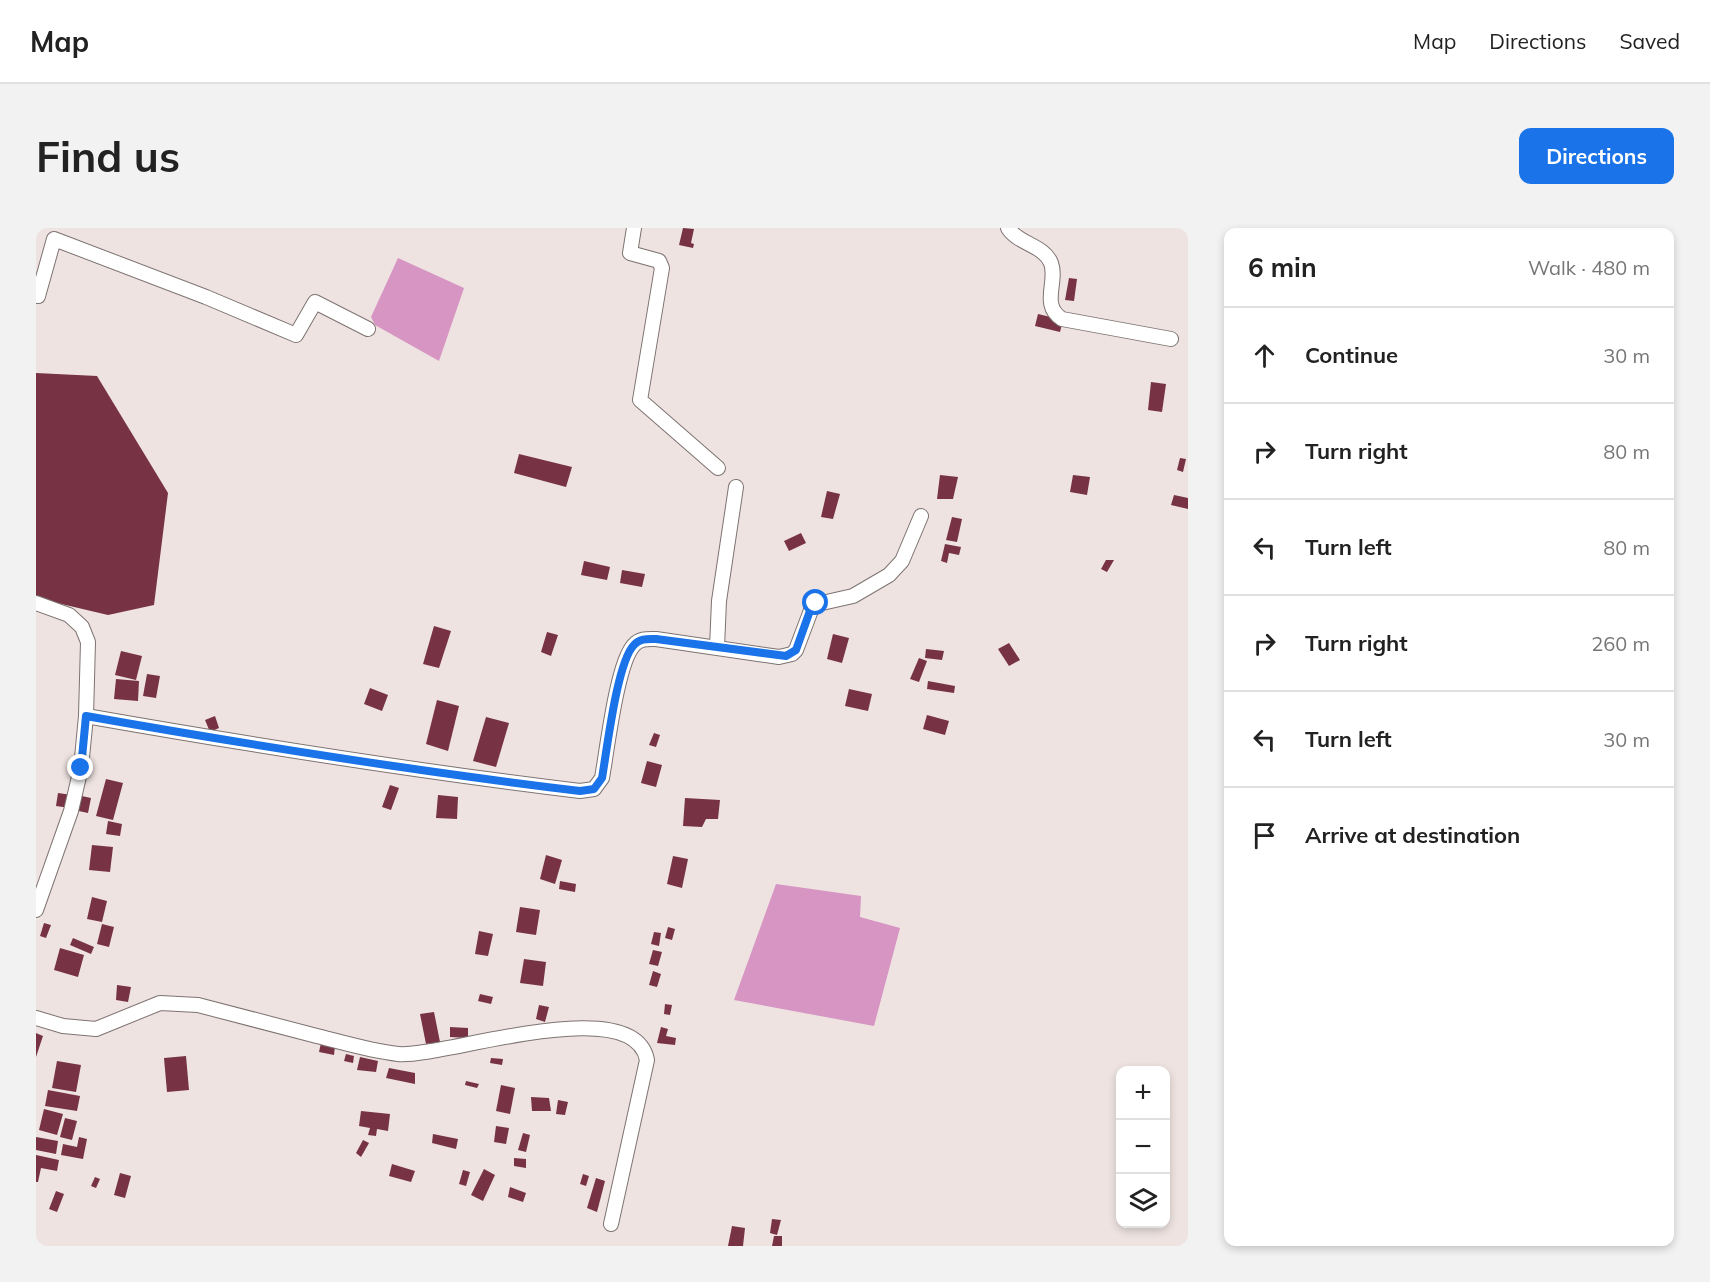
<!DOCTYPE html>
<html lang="en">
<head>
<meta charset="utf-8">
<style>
  body { margin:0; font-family:Mulish,sans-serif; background:#f2f2f2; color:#222 }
  .controls { position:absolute; right:18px; bottom:18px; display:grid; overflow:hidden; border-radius:12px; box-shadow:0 3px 9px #0003 }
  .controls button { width:54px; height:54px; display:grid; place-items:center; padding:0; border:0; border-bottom:2px solid #e0e0e0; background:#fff; color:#222; font:30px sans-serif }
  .stop { position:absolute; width:18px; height:18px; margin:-14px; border:4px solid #1a73e8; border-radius:50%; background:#fff }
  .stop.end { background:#1a73e8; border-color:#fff; box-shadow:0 2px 6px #0008 }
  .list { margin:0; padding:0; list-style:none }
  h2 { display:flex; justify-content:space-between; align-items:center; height:78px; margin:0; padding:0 24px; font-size:26px }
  h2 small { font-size:20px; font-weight:400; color:#767676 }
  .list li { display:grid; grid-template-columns:39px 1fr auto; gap:18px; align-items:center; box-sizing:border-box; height:96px; padding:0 24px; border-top:2px solid #e0e0e0 }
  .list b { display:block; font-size:22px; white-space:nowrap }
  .list em { font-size:20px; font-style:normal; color:#767676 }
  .icon { flex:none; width:33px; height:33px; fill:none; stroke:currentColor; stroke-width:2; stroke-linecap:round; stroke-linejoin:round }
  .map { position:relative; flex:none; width:1152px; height:1018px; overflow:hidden; border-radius:12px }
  header { display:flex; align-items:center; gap:36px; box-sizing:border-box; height:84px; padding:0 30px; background:#fff; border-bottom:2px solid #e0e0e0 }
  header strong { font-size:28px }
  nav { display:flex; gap:33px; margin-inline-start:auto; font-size:21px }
  .intro { display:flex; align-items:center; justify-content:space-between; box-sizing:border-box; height:144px; padding:0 36px }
  h1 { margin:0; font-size:42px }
  .button { padding:15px 27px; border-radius:12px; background:#1a73e8; color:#fff; font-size:21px; font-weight:700 }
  main { display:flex; gap:36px; padding:0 36px }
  aside { flex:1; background:#fff; border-radius:12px; box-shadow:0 3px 9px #0003 }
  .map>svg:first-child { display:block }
  .water { fill:#d695c3 }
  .building { fill:#773244 }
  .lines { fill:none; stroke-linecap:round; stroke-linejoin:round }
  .minor-casing { stroke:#7d7371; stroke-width:16 }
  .minor { stroke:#fff; stroke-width:14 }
  .route { stroke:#1a73e8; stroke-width:8 }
</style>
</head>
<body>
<header>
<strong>Map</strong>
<nav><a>Map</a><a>Directions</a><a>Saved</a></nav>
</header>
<div class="intro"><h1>Find us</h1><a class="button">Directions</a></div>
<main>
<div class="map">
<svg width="1152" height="1018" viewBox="0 0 1152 1018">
  <rect width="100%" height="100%" fill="#eee3e0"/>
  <g class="water">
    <path d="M362,30L428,60L403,133L339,97L335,89Z"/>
    <path d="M740,656L825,668L824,689L864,700L838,798L698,772Z"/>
  </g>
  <g class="building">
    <path d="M647,0L658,1L655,15L658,16L657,20L643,17Z"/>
    <path d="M1033,50L1041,51L1038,73L1029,72Z"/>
    <path d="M1002,86L1027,92L1024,104L999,98Z"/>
    <path d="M0,145L61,148L132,265L118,377L72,387L0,370Z"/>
    <path d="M1115,154L1130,156L1126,184L1112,182Z"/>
    <path d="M483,226L536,239L530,259L478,245Z"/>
    <path d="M1144,230L1150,231L1147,244L1141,242Z"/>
    <path d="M904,247L922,249L917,271H901Z"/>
    <path d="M1037,247L1054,249L1051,267L1034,264Z"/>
    <path d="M791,263L804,266L797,291L785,289Z"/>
    <path d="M1138,267L1152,270V281L1135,277Z"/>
    <path d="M916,289L926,291L921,314L910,312Z"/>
    <path d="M765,305L770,315L753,323L748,313Z"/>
    <path d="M909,316L925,319L923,327L913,325L911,335L905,333Z"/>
    <path d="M1070,332H1078L1071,344L1065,341Z"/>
    <path d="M548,333L574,339L571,352L545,347Z"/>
    <path d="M586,342L609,346L606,359L584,355Z"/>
    <path d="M398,398L415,403L403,440L387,436Z"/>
    <path d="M511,404L522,407L515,428L505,424Z"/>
    <path d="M797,406L813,410L806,435L791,431Z"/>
    <path d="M973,415L984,432L973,438L962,421Z"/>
    <path d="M890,421L908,423L906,432L889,430Z"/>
    <path d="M85,423L106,428L100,452L79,447Z"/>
    <path d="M883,430L891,433L883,454L874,451Z"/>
    <path d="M111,446L124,448L120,470L107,468Z"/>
    <path d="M80,451L103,453L102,473L78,471Z"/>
    <path d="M892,453L919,458L918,465L891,461Z"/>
    <path d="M334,460L352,467L346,483L328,476Z"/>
    <path d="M813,461L836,466L832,483L809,478Z"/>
    <path d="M401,472L423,478L412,523L390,516Z"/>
    <path d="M891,487L913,493L909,507L887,501Z"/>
    <path d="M179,488L183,500L174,504L169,492Z"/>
    <path d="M450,489L473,495L460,539L437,533Z"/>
    <path d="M618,505L624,507L620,519L613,517Z"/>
    <path d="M611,533L626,537L620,559L605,555Z"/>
    <path d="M70,551L87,555L77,592L60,588Z"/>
    <path d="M354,557L363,560L355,582L346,579Z"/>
    <path d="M22,565L36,567L34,580L20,578Z"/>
    <path d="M41,567L55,570L52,585L38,582Z"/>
    <path d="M402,567L422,569L421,591L400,590Z"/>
    <path d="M649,570L684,572L682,591H670L666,599L647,598Z"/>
    <path d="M72,593L86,596L84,608L70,606Z"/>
    <path d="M56,617L77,619L74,644L53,642Z"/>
    <path d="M510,627L526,632L519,656L504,651Z"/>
    <path d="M637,628L652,631L646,660L631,656Z"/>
    <path d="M524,653L540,656L539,664L523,661Z"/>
    <path d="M56,669L71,673L66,694L51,691Z"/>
    <path d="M484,679L504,682L500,707L480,704Z"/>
    <path d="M8,695L15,697L10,710L4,708Z"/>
    <path d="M66,696L78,699L73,719L61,716Z"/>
    <path d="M632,699L639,701L636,712L629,710Z"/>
    <path d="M443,703L457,706L452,728L439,726Z"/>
    <path d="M618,704L625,705L623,718L615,716Z"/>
    <path d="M37,710L58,719L55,726L34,717Z"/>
    <path d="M24,720L48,727L42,749L18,742Z"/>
    <path d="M617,722L626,724L622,738L613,736Z"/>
    <path d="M488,731L510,734L507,758L484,755Z"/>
    <path d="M617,743L625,746L621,759L613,757Z"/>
    <path d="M81,757L95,759L92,774L80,772Z"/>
    <path d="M444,766L457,769L455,776L442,773Z"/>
    <path d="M629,776L636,777L634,787L628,786Z"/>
    <path d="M503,777L513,779L509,794L500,791Z"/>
    <path d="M398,784L404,814L390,816L384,786Z"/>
    <path d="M414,799L432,800V810L414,809Z"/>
    <path d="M625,799L632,801L630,808L640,810L639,817L621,815Z"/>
    <path d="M0,805L7,808L0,829Z"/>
    <path d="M285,815L299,818L298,827L283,824Z"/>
    <path d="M310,826L318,828L317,835L308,833Z"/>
    <path d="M150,828L153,862L131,864L128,830Z"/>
    <path d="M324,829L342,833L340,844L321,842Z"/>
    <path d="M455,830L467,831L466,837L454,835Z"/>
    <path d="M21,833L45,837L40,864L16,860Z"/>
    <path d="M353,840L379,845V856L350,850Z"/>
    <path d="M430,853L443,856L441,860L429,857Z"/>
    <path d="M465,857L479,860L474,886L460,883Z"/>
    <path d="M12,862L44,868L41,883L9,878Z"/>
    <path d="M495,869L513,870L515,883H496Z"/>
    <path d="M522,872L532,874L529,887L520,886Z"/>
    <path d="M8,881L27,886L21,907L3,902Z"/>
    <path d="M325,883L354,886L352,903L341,901L340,908L332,907L334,900L323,898Z"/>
    <path d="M29,890L41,893L36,912L24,909Z"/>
    <path d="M460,898L473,900L470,916L458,914Z"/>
    <path d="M487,905L494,907L490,924L482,922Z"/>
    <path d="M397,906L422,911L420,921L396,915Z"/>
    <path d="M0,909L22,913L20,926L0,922Z"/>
    <path d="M43,909L51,911L47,931L25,927L27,916L41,919Z"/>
    <path d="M327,912L333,915L325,929L320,925Z"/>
    <path d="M0,927L23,932L21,943L5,940L2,954H0Z"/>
    <path d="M478,930L490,931V940L478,938Z"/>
    <path d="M356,936L379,943L375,954L353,948Z"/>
    <path d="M448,941L459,947L447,973L435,967Z"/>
    <path d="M427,942L434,944L430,958L423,956Z"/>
    <path d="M84,945L95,948L89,970L78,967Z"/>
    <path d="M547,946L553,948L550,958L544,956Z"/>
    <path d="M59,949L64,951L60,960L55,958Z"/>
    <path d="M560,950L569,953L561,984L551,980Z"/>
    <path d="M474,959L490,965L487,974L472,969Z"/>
    <path d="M20,963L28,966L21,984L13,981Z"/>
    <path d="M736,991L745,992L741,1007L734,1005Z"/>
    <path d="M696,998L709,1000L707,1018H692Z"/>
    <path d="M738,1008H746V1018H736Z"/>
  </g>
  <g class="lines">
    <g class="minor-casing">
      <g id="minor">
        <path d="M598,0L594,25L623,33L626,40L604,172L682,240"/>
        <path d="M972,0C982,16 1008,17 1015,35C1022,54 1004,77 1026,91L1135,111"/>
        <path d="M0,68H2L18,11L170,69L260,107L279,74L332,101"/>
        <path d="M0,375L33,387L46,399L52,414L50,488L45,540L35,583L0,682"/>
        <path d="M681,419L683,373L700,259"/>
        <path d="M50,488C215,517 378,543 544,563L558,561L566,550C571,523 581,434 598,417C604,410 612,411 620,411L743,429L756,426L760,422L777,377L817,368L853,347L866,333L885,288"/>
        <path d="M0,790L27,798L60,801L124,775L162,777C201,787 239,797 277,807C305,814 334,823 362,826C407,830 598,762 611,832L575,996"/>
      </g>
    </g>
    <use href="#minor" class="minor"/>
  </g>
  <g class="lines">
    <path class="route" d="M45,540L50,488C214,517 378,543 544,563L558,561L566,550C571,522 581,434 598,417C604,410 612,411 620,411L750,428L760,422L775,380L780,375"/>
  </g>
</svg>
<div class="controls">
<button>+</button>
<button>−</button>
<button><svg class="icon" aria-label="layers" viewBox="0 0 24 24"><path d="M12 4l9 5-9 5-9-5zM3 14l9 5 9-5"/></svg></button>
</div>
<div class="stop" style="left:780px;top:375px"></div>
<div class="stop end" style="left:45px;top:540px"></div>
</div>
<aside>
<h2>6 min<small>Walk · 480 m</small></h2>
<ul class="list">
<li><svg class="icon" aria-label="ahead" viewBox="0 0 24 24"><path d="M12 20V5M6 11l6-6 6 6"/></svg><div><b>Continue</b></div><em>30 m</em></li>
<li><svg class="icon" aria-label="right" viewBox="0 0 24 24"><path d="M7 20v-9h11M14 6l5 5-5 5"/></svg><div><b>Turn right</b></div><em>80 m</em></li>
<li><svg class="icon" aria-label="left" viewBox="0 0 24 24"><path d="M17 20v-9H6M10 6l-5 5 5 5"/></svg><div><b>Turn left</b></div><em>80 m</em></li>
<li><svg class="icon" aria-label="right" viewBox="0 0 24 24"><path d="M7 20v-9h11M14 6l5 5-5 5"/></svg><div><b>Turn right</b></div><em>260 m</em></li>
<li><svg class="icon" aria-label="left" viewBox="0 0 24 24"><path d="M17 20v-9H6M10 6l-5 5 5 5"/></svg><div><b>Turn left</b></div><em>30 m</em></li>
<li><svg class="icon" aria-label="arrive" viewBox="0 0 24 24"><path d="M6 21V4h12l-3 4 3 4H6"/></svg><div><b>Arrive at destination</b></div></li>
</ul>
</aside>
</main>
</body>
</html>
